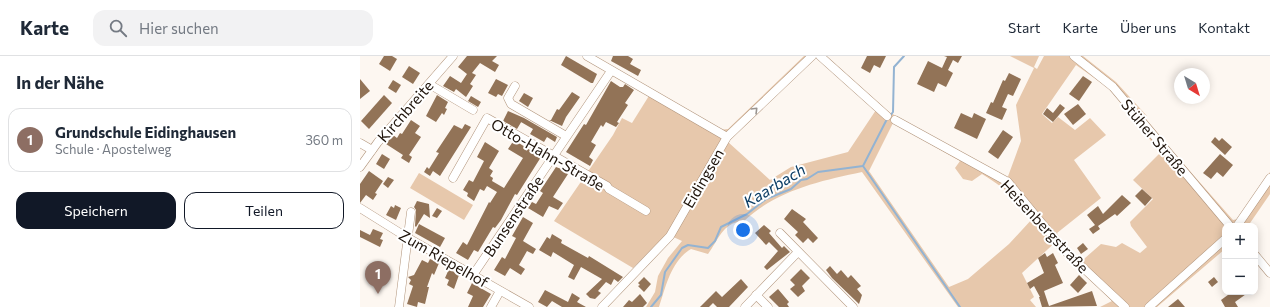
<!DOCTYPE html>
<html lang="de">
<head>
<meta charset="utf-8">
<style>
  body { margin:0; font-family:Commissioner,sans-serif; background:#f2f2f3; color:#1f2937 }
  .controls { position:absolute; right:12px; bottom:12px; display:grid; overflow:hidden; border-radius:8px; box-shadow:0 2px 10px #0003 }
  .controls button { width:36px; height:36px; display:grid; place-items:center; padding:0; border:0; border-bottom:1px solid #e0e1e3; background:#fff; color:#1f2937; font:20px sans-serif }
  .compass { position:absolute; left:814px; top:12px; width:36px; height:36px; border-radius:50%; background:#fff; box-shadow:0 2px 10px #0003; rotate:142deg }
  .you { position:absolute; left:383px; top:174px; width:14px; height:14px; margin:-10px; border:3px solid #fff; border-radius:50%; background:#1a73e8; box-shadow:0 0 0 6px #1a73e833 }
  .badge { display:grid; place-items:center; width:26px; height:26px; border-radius:50%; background:#111827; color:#fff; font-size:13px; font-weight:700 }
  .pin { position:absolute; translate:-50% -33px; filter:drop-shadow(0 1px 2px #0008) }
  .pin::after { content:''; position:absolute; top:21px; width:14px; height:12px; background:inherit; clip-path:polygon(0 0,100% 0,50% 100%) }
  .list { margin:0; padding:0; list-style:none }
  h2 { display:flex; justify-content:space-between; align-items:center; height:52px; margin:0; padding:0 16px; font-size:17px }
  h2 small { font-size:13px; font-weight:400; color:#747a83 }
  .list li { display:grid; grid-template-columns:26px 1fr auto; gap:12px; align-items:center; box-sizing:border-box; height:64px; margin:0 8px 8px; padding:0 8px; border:1px solid #e0e1e3; border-radius:12px }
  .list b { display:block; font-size:15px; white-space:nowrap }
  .list p { margin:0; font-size:13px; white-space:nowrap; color:#747a83 }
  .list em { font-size:13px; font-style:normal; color:#747a83 }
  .actions { display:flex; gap:8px; padding:12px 16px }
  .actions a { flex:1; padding:9px 0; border:1px solid #111827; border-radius:12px; text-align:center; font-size:14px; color:#111827 }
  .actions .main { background:#111827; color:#fff }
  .icon { flex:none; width:22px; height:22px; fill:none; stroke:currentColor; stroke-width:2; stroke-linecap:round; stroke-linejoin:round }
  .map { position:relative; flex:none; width:910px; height:251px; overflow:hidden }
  header { display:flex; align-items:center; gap:24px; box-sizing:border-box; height:56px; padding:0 20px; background:#fff; border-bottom:1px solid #e0e1e3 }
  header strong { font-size:19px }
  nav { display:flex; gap:22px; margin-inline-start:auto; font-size:14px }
  .search { width:280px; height:36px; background:#f2f2f3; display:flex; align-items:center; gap:10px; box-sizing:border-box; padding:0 14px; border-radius:12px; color:#747a83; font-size:15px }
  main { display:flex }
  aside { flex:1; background:#fff }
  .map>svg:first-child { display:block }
  .green { fill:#e7c8ac; fill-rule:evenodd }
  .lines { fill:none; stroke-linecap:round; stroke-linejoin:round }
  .stream { stroke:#93b3d2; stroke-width:2 }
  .building { fill:#927357 }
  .minor-casing { stroke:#b0937a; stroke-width:9 }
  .minor { stroke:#fff; stroke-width:8 }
  .oneway { stroke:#999490 }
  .labels { text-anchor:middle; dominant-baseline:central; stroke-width:4; stroke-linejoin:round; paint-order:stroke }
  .street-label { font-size:15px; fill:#1d1209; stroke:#fff }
  .water-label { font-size:16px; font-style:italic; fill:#0a3c64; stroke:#fff }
</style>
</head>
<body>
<header>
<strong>Karte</strong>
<div class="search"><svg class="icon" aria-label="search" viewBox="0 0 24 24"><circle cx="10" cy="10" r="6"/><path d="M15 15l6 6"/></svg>Hier suchen</div>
<nav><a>Start</a><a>Karte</a><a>Über uns</a><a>Kontakt</a></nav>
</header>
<main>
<aside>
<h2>In der Nähe<small></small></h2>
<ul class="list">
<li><span class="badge" style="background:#8d6e63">1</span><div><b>Grundschule Eidinghausen</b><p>Schule · Apostelweg</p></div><em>360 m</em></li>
</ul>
<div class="actions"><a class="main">Speichern</a><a>Teilen</a></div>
</aside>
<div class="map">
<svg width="910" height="251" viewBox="0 0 910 251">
  <rect width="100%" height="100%" fill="#fdf7f1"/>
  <g class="green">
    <path d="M444,0H466L529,56L647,123L661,85L656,49L674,12L650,0H679L674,11L677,13L684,0H723L756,26L787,60L785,62L813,96L873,164L878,163L910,116V138L888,170H865V193L797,251H740L752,245L716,210L741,188L756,191L762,187L780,197L787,191L771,170L770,166L793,143L773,124L800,97L754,36L716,9L682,58L692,67L698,61L715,74L730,62L746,79L714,104L741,142L697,177L700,182L662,217L674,241L670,244L676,251H598L502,116C459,125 415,135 383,166C363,165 358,185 348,198L331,193C311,205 306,230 299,251H286L295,236L298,220L308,202L322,185L307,178L273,212L194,165L253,79L262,62L272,67L292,35L360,74L368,73ZM453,2H459L516,54L488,96L431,111L410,124L368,86ZM533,67L600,105L595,112L603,123L612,125L622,118C643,131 658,143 673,162L649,188L608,223L589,231L509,115Z"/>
    <path d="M59,117L113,149L104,164L50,132Z"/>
  </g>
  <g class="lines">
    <g class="stream">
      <path d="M530,60L533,56L534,11L544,0"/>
      <path d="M503,110L600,251"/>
      <path d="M291,251L301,239L305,216L322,192L328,189L348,192L355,185L361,171L387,158L406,143L431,133L441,124L447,123L458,116L503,110L527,63"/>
    </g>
  </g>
  <g class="building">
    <path d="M24,0H32L37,3L30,15L19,8Z"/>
    <path d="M107,0H137L132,5L139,9L135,16L120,7L112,17L116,19L110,28L113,30L106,41L96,33L94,36L83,30L90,20L101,27L107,18L98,11Z"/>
    <path d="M206,0L237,18L233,27H231L201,9Z"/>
    <path d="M253,0H268L273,3L270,8L281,14L278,20L251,5Z"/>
    <path d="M507,0H526L520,12L514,9L510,17L501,12Z"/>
    <path d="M584,0H602L598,7L593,4L588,14L593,17L586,31L578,27L574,36L557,28L568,5L582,12L587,1Z"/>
    <path d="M49,10L60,17L53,28L42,21Z"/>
    <path d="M649,17L661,23L653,40L648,38L642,51L647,53L642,64L626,57L631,46L633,47L643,24L645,25Z"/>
    <path d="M723,20L732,26L719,45L709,38Z"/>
    <path d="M0,23L10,35L0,43Z"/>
    <path d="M136,23L148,29L142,40L138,38L136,41L128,37Z"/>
    <path d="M33,24L41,29L36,37L28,32Z"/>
    <path d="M251,25L260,31H263L265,28L274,34L265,47L268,49L257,66L259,67L256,71L246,66L243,71L241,69L231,86L236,89L229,101L233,104L230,110L206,96L224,68L226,69Z"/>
    <path d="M212,36L220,41L206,61L202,70L189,64H191L197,53L199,54Z"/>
    <path d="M164,37L173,42L168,51L159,45Z"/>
    <path d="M24,39L32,47L9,73L1,65Z"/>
    <path d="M77,39L88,46L85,52L87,53L84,59L82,57L76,66L66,60Z"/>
    <path d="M111,40L121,46L118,51L108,45Z"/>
    <path d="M700,48L705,52L693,66L683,58L687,52L693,57Z"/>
    <path d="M718,48L726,58L713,69L704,58Z"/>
    <path d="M148,55L164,62L197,81L195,86L187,81L184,86L170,78L173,73L161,66L163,63L157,73L143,65Z"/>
    <path d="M601,57L612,62L614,57L626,63L617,83L594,72Z"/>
    <path d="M51,64L60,70L55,77L61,81L49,99L52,101L49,107L41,102L43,99L26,88L33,79L37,82L40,77L42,78Z"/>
    <path d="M105,68L111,71L80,120L73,115L70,120L64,116L67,111L69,113L79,97L76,96L94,69L102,73Z"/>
    <path d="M643,74L653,81L638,103L628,96Z"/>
    <path d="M855,81L859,85L862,82L872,91L865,99L851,86Z"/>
    <path d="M154,84L181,101L157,139L155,138L141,164L135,172L133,171L118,196L114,194L108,204L96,197L103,186L107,189L129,146L130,147L137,136L127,130L124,135L120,133L114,145L107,140L108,137L103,134L109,124L113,126L124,105L117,101L125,86L139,95L129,112L133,115L130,120L133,122L132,125L144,132L163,102L148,93Z"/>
    <path d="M22,98L30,103L24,113L16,108Z"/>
    <path d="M860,98L873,109L863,121L857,116L851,123L843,117Z"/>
    <path d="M196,111L204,114L203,115L208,118L193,141L203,147L198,154L189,150L183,161L168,152L172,146L176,148L183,137L180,135Z"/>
    <path d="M9,115L23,125L15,137L17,138L13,144L6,139L0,147V128Z"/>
    <path d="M28,121L34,124L28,132L23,128Z"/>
    <path d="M782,133L792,142L785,150L775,140Z"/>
    <path d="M762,139L771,147L757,160L755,158L738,170L740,173L733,178L729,173L735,169L727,159L738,150L743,158Z"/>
    <path d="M57,145L69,148L70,162L64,158L56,171L55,170L56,154L54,151Z"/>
    <path d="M35,149L41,152L36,164L26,159L31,150L34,152Z"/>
    <path d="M77,152L82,155L77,162L72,160Z"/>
    <path d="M432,153L446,163L443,166L458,182L453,187L448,182L443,187L435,179L438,176L424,163Z"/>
    <path d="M163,161L173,167L163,185L176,193L173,198L167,195L159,209L165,213L161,219L150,212L145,220L134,214L142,201L145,203L156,182L152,180Z"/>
    <path d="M59,168L85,182L80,191L55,177Z"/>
    <path d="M404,169L411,175L409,177L422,192L424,190L430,196L407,214L404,211L418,195L409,186L406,189L395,177Z"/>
    <path d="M13,173L23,177L20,183L23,184L20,191L0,181V174L10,179Z"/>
    <path d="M192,178L202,184L201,187L228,202L229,200L263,221L258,226L254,223L251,229L246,226L238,235L241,237L235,243L230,242L226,238L242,223L221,211L214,224L208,221L214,209L193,196L191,201L179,194L187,181L190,183Z"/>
    <path d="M723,187L728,193L721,198L717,192Z"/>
    <path d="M685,197L687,201L693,197L698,207L695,209L703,227L684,235L689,250L732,235L737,250L682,251L679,241H680L674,230L670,233L667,227L684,217L678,202Z"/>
    <path d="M70,203L79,207L74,219L72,217L67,231H69L65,248L58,246L57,251L47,248L53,230L49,228L51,224L48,221L54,219L62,204L68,207Z"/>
    <path d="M470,210L477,218L481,214L488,222L491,219L501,230L497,233L502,239L499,248L472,222L466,214Z"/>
    <path d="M89,213L99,219L94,233L87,229L89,224L85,222Z"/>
    <path d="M441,213L450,222L442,230L445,235L438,241L430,233L435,229L430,224Z"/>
    <path d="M719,219L727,227L718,237L710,229Z"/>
    <path d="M284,221L291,228L284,236L278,230L280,229L278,227Z"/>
    <path d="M854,221L858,226L852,231L848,226Z"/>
    <path d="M381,223L388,231L369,251H357L353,247L349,251H340L356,235L362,241Z"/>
    <path d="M112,227L131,238L123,251H108L113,240L107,237Z"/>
    <path d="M418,233L429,246L427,248L429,251H419L409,241Z"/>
    <path d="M185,234L208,246L212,237L220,242L217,246L226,251H202L192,245L187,251L178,246Z"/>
    <path d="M872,236H889L875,246L878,251H865L861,244Z"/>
    <path d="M280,238L287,247L283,251H263L269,244L272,246Z"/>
    <path d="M818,243L825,251H808Z"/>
  </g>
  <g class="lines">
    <g class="minor-casing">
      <g id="minor">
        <path d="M227,0L367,81"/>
        <path d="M460,0L527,60"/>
        <path d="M714,0L753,31L870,170"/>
        <path d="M69,28L113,54"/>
        <path d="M155,30L148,42L151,48L206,80"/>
        <path d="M535,64L648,126L703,193L765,251"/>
        <path d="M0,87L12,94"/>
        <path d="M0,111L18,86L93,0"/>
        <path d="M93,122L127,62L247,130L249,133L286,155"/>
        <path d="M0,152L48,182L169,251"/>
        <path d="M877,170L910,122"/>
        <path d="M420,177L493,251"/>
        <path d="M895,199L910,217"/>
        <path d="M113,219L251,15"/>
        <path d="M396,239L408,251"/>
        <path d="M39,251L51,156"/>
        <path d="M131,251L140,235"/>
        <path d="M242,251L310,180L367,81L452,0"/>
        <path d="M385,251L438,196"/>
        <path d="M789,251L865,183"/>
      </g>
    </g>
    <use href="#minor" class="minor"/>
  </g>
  <defs><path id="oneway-chevron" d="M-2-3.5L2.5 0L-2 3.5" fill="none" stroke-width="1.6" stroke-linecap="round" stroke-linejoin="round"/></defs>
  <use class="oneway" href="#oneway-chevron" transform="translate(395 54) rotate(-45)"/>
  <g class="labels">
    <g class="street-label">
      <text transform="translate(45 55) rotate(-49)">Kirchbreite</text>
      <text transform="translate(795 81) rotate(50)">Stüher Straße</text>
      <text transform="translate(188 98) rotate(30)">Otto-Hahn-Straße</text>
      <text transform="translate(343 122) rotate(-60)">Eidingsen</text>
      <text transform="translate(153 160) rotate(-56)">Bunsenstraße</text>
      <text transform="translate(685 170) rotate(47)">Heisenbergstraße</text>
      <text transform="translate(84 202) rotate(30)">Zum Riepelhof</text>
    </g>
    <g class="water-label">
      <text transform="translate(414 129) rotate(-31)">Kaarbach</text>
    </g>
  </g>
</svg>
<div class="controls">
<button>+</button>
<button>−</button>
</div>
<svg class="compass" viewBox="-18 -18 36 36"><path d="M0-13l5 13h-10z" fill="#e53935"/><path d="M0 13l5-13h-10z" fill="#747a83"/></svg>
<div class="you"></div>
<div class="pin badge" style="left:18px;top:238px;background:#8d6e63">1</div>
</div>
</main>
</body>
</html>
